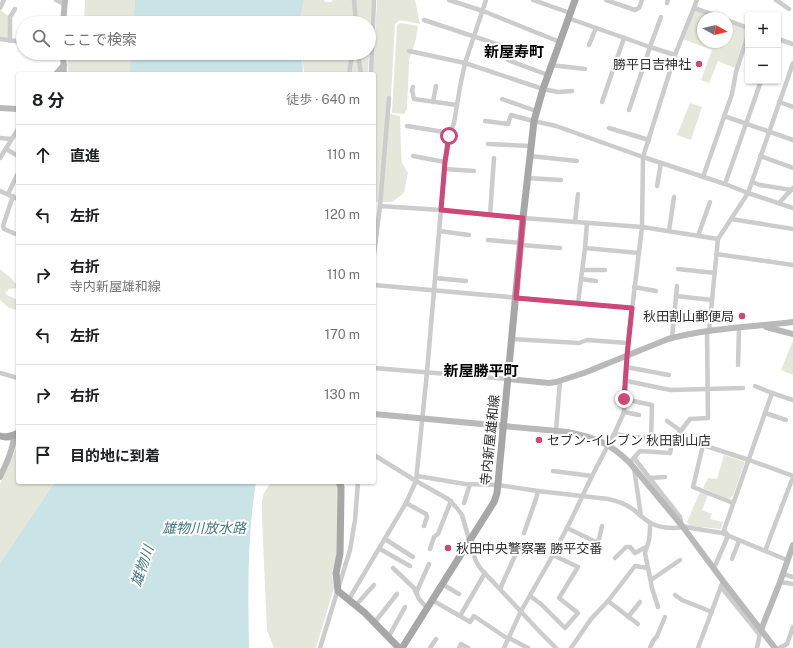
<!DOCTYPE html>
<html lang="ja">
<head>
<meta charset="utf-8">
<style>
  body { margin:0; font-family:"Public Sans","Noto Sans JP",sans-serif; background:#f2f2f2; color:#202124 }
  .controls { position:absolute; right:12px; top:12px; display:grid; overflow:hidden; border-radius:4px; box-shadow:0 1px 3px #0004 }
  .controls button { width:36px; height:36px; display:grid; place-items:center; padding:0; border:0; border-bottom:1px solid #e0e0e0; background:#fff; color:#202124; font:20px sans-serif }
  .compass { position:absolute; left:697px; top:12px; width:36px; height:36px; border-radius:50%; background:#fff; box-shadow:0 1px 3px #0004; rotate:98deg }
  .stop { position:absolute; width:12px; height:12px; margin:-9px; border:3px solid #cf4778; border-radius:50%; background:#fff }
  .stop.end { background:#cf4778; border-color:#fff; box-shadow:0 1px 4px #0008 }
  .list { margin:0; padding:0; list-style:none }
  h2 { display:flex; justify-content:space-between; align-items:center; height:52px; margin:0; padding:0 16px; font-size:17px }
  h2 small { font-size:13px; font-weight:400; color:#757577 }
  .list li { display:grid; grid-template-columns:26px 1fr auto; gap:12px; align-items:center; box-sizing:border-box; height:60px; padding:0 16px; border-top:1px solid #e0e0e0 }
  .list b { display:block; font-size:15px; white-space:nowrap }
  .list p { margin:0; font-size:13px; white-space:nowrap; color:#757577 }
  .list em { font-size:13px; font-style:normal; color:#757577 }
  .icon { flex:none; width:22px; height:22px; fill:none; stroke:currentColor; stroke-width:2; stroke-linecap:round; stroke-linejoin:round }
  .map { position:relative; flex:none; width:793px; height:648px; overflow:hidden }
  .search { position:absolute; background:#fff; box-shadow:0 1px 3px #0004; left:16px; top:16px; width:360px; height:44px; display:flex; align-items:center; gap:10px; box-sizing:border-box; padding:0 14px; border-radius:22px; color:#757577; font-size:15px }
  .panel { position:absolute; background:#fff; box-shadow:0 1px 3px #0004; left:16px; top:72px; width:360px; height:412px; border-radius:4px }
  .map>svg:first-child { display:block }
  .green { fill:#e5e7db }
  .water { fill:#cae3e6 }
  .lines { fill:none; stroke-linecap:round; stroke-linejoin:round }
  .street { stroke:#ccc; stroke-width:4.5 }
  .secondary { stroke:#b9b9b9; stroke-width:6 }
  .primary { stroke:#a7a7a7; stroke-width:7 }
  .route { stroke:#cf4778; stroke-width:5 }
  .poi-dot { fill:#cf4778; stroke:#fff; stroke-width:1.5 }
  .labels { text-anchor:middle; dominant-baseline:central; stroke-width:4; stroke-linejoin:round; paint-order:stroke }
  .poi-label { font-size:13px; fill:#2f2f2f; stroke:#fff; text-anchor:end }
  .street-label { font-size:13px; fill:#2f2f2f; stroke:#fff }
  .water-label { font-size:14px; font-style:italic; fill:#447a81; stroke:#fff }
  .quarter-label { font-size:15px; font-weight:bold; fill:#000; stroke:#fff }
</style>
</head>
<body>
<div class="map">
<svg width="793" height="648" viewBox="0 0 793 648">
  <rect width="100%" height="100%" fill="#fff"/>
  <g class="green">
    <path d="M85,0H135L133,23H84Z"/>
    <path d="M304,0H323L326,2H331L333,0H372L369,46V23H300Z"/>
    <path d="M377,0H415L420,24L400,20L395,24L390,114L400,116L401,152L402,163L408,173L404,193L392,202H376L374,223L373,74Z"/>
    <path d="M0,10L10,17V41L0,39Z"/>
    <path d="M694,10L718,18H703V42H727V21L747,30L741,47L735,68L718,61L709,83L701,80L712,50L683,39Z"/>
    <path d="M401,23L418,26L416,39L409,60L407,109L404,114L392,113L397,25Z"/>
    <path d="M67,53H131L129,74H68Z"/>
    <path d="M302,53H369L368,74H304Z"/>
    <path d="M690,103L702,107L691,140L677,135Z"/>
    <path d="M0,269L11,278L15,283H18V288L9,289L5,293L7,295L18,300V310L9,308L0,300Z"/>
    <path d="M793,341V375L781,370Z"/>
    <path d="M18,444V482H55L0,563V484Z"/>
    <path d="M724,455L745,462L733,496L728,499L703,488L708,478L717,479Z"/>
    <path d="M271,482H334L338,486L337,555L332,571V576L334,588L316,648H274L267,630L262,519V500L264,493Z"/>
    <path d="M700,492L708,495L702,510L712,514L710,519L723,522L721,529L690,526L687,522Z"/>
  </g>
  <g class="water">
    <path d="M135,0H304L300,23H133Z"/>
    <path d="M131,53H302L303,74H129Z"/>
    <path d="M55,482H256C247,537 248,593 249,648H0V563Z"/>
  </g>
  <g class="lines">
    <g class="street">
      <path d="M56,0L64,4"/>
      <path d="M354,0L356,23"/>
      <path d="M449,0L483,11L560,42"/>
      <path d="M533,0L570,13"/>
      <path d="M606,0L635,10L639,8L642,0"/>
      <path d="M776,0L789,9"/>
      <path d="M667,3L668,0"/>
      <path d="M0,8L4,0"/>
      <path d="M694,8L723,18"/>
      <path d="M568,18L650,47L675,55"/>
      <path d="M424,20L512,49"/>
      <path d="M727,20L748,28"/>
      <path d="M29,21L35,23"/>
      <path d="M0,39L23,42"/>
      <path d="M778,39L793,44"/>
      <path d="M10,41V17L15,9"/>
      <path d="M589,45L596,28"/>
      <path d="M409,51L465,63L543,89L558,92L572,91"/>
      <path d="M358,53L361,74"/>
      <path d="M508,60L548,75"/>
      <path d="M551,65L585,69"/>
      <path d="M349,74L351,61L357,53"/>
      <path d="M371,74L374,0"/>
      <path d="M413,87L412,90L414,99L457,105"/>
      <path d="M502,99L536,111"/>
      <path d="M433,102L436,86"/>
      <path d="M602,102L624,38"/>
      <path d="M779,102L793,107"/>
      <path d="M629,110L650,47L661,17"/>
      <path d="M724,116L793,140"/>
      <path d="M485,121L508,124L511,115L533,121"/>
      <path d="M534,121L556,126L643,157L725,184L748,193L793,208"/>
      <path d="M407,126L450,133"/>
      <path d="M609,128L649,140"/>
      <path d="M0,138L11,139"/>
      <path d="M488,144L531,146"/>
      <path d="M6,149L18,156"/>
      <path d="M413,156L445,162"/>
      <path d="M530,156L577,161"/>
      <path d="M760,156L793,168"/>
      <path d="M0,158L18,129"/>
      <path d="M445,169L474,171"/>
      <path d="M703,177L732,94L736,72L748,34"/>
      <path d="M527,178L561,180"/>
      <path d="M752,182L760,185L791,190"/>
      <path d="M725,184L761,81"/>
      <path d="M657,186L661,163"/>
      <path d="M0,191L18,199"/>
      <path d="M8,194L17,175"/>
      <path d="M13,196L3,226L4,229L18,235"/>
      <path d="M779,203L793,188"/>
      <path d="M380,206L441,210L523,218L642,227L718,239"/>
      <path d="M490,215L494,158"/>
      <path d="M731,219L793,229"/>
      <path d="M575,222L578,194"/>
      <path d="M439,231L469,235"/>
      <path d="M669,231L674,197"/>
      <path d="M698,236L710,202"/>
      <path d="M488,240L521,243"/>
      <path d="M521,245L560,248"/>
      <path d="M585,248L639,253"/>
      <path d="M716,254L793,265"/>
      <path d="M374,255L380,206L389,98"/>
      <path d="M678,269L715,273"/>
      <path d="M582,270H605"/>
      <path d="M435,278L466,281"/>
      <path d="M581,279L596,281"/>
      <path d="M374,285L632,308"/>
      <path d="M634,287L656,291"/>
      <path d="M676,296L712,300"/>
      <path d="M578,303L585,248L587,223"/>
      <path d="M709,331L718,239L748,193L793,63"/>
      <path d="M672,338L677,286"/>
      <path d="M512,339L579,343L587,340L628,343"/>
      <path d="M738,365L739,328"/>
      <path d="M626,367L669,375"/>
      <path d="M374,368L508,379"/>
      <path d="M0,373L18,378"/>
      <path d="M627,381L665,389L671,390L743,388"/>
      <path d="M755,386L772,393"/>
      <path d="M624,399L652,405L651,440"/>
      <path d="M624,412L639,415"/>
      <path d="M765,413L786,420"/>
      <path d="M667,421L681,431"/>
      <path d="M556,431L560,381"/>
      <path d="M614,434L672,442"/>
      <path d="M374,455L416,481L448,499L456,507L462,515L473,553L476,561L480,568L541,633L556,648"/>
      <path d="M634,458L680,517L682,526L691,528L722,533L787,560"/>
      <path d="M632,460L640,451L670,453L672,442L690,419L708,418L707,331"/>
      <path d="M634,468L641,516"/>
      <path d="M553,471L592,476"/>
      <path d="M417,476L465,484L498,485L538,491L608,499C618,501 626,504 634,510C639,514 644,519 649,522C658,528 673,529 683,527"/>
      <path d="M650,478L665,477"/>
      <path d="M406,503L426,514L427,517L424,526"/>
      <path d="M464,503L470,484"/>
      <path d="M733,503L693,487L703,445L749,460L793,476"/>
      <path d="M650,523C650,529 650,534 649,540C648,545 646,548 645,553L652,588L658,607"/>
      <path d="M567,528L596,542L599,539L602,526"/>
      <path d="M524,533L536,499L538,491"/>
      <path d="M385,539L413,557"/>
      <path d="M380,549L410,566"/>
      <path d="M430,549L434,537L438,534L451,501"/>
      <path d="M765,551L793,477"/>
      <path d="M615,558L626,547H630L635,553L646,547"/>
      <path d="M732,559L739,541"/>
      <path d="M393,568L414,588L419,599L427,608"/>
      <path d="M714,568L728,536L724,530L772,393L793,400"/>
      <path d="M783,574L793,577"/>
      <path d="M651,580L680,560"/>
      <path d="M780,582L793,584"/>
      <path d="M442,584L459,594"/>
      <path d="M721,587L760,635"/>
      <path d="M500,589L518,549"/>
      <path d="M416,593L429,564"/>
      <path d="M675,595L682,600L712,612"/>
      <path d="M530,596L541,604L565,628L578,613L559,598L578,567L553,555"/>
      <path d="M349,599L406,503L416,481L427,372L445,162L449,136L454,123L460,87L465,63L486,0"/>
      <path d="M432,600L460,616L485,573"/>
      <path d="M608,601L638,624"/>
      <path d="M356,605L374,585"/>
      <path d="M460,616L470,622L474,616L508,639"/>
      <path d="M628,617L640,602"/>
      <path d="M375,622L397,594"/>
      <path d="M389,636L405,607"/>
      <path d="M509,638L528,648"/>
      <path d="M320,648L350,550L355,520L358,482"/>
      <path d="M430,648L436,639"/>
      <path d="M459,648L461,644L468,648"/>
      <path d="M504,648L521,611L553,555L571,520L592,476L616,430L624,412L628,343L642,227L643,157L675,55L697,0"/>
      <path d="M571,648L591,619L608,601L635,566L648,568"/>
      <path d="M650,648L653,641L657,636L665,617"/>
      <path d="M698,648L723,581"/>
      <path d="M757,648L760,634"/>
      <path d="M779,648L787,644L793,627"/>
    </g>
    <g class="secondary">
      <path d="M63,23L65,0"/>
      <path d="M63,53L64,74"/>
      <path d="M56,74L64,65"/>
      <path d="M0,108L18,109"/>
      <path d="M766,327L793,334"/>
      <path d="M508,379L549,383L556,382L584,373L668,339C708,328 752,327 793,322"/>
      <path d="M374,414L568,432C596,438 610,443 630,463L683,527L723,581L775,648"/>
      <path d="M0,477C6,464 13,450 14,436"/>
      <path d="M761,630L780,582L793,545"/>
    </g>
    <g class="primary">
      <path d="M0,436C7,438 12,437 18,433"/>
      <path d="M339,482L341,487V492L340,554L336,573L338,591L365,613L399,648"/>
      <path d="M402,648L494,502L497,493L523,218L534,121L543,89L575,0"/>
    </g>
  </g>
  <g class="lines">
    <path class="route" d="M449,136L445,162L441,210L523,218L516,298L632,308L627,356L624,399"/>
  </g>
  <g class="poi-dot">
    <circle cx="699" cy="64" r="4"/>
    <circle cx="742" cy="316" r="4"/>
    <circle cx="539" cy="440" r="4"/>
    <circle cx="448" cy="548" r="4"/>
  </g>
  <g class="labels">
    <g class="poi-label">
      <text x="691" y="64">勝平日吉神社</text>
      <text x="734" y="316">秋田割山郵便局</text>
      <text x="547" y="440" text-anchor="start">セブン-イレブン 秋田割山店</text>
      <text x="456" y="548" text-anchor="start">秋田中央警察署 勝平交番</text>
    </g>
    <g class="street-label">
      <text transform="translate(490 440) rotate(-84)">寺内新屋雄和線</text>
    </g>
    <g class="water-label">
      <text x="204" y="528">雄物川放水路</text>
      <text transform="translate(142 566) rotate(-71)">雄物川</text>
    </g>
    <g class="quarter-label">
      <text x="514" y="51">新屋寿町</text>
      <text x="481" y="370">新屋勝平町</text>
    </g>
  </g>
</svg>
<div class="controls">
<button>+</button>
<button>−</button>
</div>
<svg class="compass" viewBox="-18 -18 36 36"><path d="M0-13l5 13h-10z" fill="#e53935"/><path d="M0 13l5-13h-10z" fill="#757577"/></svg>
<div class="stop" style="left:449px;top:136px"></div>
<div class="stop end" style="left:624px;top:399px"></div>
<div class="search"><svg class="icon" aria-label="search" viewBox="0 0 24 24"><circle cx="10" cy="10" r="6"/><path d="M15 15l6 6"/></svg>ここで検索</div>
<section class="panel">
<h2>8 分<small>徒歩 · 640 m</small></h2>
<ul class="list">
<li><svg class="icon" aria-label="ahead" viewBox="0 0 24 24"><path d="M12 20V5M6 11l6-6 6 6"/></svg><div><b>直進</b></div><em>110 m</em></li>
<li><svg class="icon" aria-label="left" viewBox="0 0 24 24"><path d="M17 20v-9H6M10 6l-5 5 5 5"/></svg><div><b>左折</b></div><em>120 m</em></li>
<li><svg class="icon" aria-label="right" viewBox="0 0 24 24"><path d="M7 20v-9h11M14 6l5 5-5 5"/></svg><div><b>右折</b><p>寺内新屋雄和線</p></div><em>110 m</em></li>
<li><svg class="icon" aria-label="left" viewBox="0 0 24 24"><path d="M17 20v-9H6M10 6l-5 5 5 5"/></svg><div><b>左折</b></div><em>170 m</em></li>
<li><svg class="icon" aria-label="right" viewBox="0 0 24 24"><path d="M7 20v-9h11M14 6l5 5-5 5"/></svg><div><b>右折</b></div><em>130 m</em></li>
<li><svg class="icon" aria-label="arrive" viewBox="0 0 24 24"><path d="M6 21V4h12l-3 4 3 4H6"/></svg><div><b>目的地に到着</b></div></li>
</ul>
</section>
</div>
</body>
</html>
